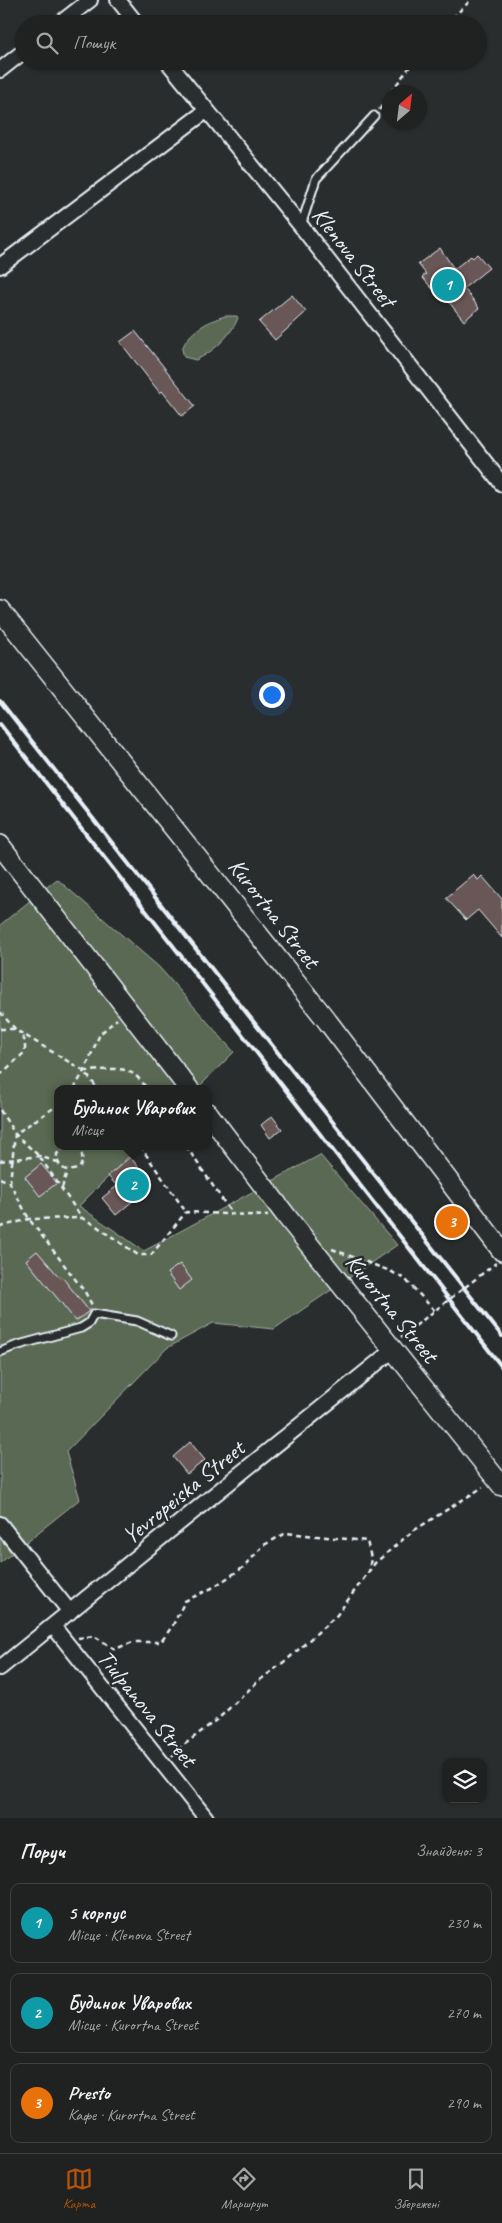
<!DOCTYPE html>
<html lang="uk">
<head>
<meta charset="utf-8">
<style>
  body { margin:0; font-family:Caveat,sans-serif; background:#282a2a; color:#f1f3f6 }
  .controls { position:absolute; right:15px; bottom:15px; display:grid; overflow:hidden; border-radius:10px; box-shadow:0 1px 4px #0004 }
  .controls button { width:45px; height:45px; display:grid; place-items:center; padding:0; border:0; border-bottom:1px solid #3d3f40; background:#202222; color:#f1f3f6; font:25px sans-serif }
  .compass { position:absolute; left:382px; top:85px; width:45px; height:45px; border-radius:50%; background:#202222; box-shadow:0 1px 4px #0004; rotate:28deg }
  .you { position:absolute; left:271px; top:694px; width:18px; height:18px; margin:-12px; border:4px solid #fff; border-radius:50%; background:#1a73e8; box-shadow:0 0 0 8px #1a73e833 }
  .badge { display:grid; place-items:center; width:32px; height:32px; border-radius:50%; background:#b45309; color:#fff; font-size:16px; font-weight:700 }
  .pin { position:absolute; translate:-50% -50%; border:2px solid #fff; box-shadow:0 1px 5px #0006 }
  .popup { position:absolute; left:54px; top:1085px; width:158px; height:65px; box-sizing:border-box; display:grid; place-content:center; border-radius:10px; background:#202222; filter:drop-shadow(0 1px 4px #0005); font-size:16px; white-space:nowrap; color:#a2a4a5 }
  .popup b { font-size:19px; color:#f1f3f6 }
  .popup::after { content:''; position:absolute; left:50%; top:100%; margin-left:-10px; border:10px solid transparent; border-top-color:#202222 }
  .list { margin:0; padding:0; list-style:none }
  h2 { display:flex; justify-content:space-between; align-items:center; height:65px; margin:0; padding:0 20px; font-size:21px }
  h2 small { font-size:16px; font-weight:400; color:#a2a4a5 }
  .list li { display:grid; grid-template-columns:32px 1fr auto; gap:15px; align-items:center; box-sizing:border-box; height:80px; margin:0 10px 10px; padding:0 10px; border:1px solid #3d3f40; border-radius:10px }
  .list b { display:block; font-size:19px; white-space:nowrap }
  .list p { margin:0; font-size:16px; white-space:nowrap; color:#a2a4a5 }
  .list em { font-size:16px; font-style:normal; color:#a2a4a5 }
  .icon { flex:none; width:28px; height:28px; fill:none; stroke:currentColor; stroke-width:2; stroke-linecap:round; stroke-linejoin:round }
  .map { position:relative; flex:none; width:502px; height:1818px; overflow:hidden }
  .search { position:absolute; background:#202222; box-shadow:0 1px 4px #0004; left:15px; right:15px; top:15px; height:55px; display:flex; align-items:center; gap:12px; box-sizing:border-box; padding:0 18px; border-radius:28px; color:#a2a4a5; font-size:19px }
  .sheet { height:335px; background:#202222 }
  nav { display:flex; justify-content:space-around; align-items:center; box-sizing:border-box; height:70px; border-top:1px solid #3d3f40; background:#202222; font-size:14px; color:#a2a4a5 }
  nav a { display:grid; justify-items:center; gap:2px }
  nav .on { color:#b45309 }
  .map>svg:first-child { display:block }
  .green { fill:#5a6952; stroke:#a1ada5 }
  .building { fill:#695657; stroke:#e8f1f8 }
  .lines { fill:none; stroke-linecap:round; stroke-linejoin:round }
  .lane-casing { stroke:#e8f1f8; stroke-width:11 }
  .street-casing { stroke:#e8f1f8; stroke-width:18 }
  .secondary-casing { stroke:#e8f1f8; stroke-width:22 }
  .path { stroke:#e8f1f8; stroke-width:2.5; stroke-dasharray:5 4; stroke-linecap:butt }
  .lane { stroke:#2a2d2e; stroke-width:7 }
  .street { stroke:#2a2d2e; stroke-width:14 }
  .secondary { stroke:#2a2d2e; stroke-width:19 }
  .rail { stroke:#e8f1f8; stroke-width:4 }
  .labels { text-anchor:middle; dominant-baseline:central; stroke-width:5; stroke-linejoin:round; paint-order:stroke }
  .street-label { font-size:24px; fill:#e8f1f8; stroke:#2a2d2e }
</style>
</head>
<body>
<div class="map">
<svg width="502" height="1818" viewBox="0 0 502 1818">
  <rect width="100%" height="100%" fill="#2a2d2e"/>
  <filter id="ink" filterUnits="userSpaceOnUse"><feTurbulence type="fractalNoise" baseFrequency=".02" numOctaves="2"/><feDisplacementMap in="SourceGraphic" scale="10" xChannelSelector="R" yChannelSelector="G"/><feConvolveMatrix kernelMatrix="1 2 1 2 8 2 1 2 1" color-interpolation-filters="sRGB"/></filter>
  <g filter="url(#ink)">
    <g class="green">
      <path d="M225,316H237L238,318C231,336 213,352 196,360L184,357L182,349C188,332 208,321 225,316Z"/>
      <path d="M57,879L159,967L234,1052L197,1089H58V1146H139L79,1206L144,1251L320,1155L397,1245L274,1329L213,1323L167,1348L66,1452L80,1499L0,1563V925Z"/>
    </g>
    <g class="building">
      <path d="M440,248L454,269L471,256L473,258L477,254L489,268L464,288L479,308L464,321L441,292L438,295L422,277L426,274L418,264Z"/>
      <path d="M292,295L306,312L275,340L259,322Z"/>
      <path d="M135,331L195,406L182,416L162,391L160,393L120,342Z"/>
      <path d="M473,875L478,880L482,876L502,899V938L478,910L466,920L446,898Z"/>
      <path d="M272,1116L282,1129L270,1138L261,1125Z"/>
      <path d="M130,1157L153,1184L116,1215L102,1198L117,1186L108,1176Z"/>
      <path d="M41,1164L57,1183L40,1196L25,1177Z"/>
      <path d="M457,1212L464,1222L447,1233L441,1222Z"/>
      <path d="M37,1251L60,1278L62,1277L89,1311L76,1321L26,1260Z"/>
      <path d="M180,1264L192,1280L179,1290L167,1273Z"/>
      <path d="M190,1442L205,1460L187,1474L173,1457Z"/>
    </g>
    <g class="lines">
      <g class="lane-casing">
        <g id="lane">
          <path d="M301,226L316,179L374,116"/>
          <path d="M0,1352L15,1346L81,1328L89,1323L94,1314L137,1321L171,1336"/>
        </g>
      </g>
      <g class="street-casing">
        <g id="street">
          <path d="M118,0L137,24"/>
          <path d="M59,24L90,0"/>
          <path d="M167,61L301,226L502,484"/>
          <path d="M0,70L24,51"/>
          <path d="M0,266L206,111"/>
          <path d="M0,1524L70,1612"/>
          <path d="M53,1626L206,1818"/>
          <path d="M0,1668L393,1350"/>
        </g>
      </g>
      <g class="secondary-casing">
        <g id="secondary">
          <path d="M0,610L328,1022L502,1251"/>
          <path d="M0,845L189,1089"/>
          <path d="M208,1113L287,1217L502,1486"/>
        </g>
      </g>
      <g class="path">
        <path d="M446,24L471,0"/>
        <path d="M391,92L414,61"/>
        <path d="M379,110L390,95"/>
        <path d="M0,1012L16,1030L84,1071L98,1089"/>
        <path d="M0,1029H14"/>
        <path d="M84,1071C114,1071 128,1060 147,1089"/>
        <path d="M0,1075L25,1052V1041L19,1032"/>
        <path d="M74,1089L84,1071L100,1034L117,1019"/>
        <path d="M0,1110L15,1134L39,1156L82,1218L95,1225L138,1255H151L186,1212L268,1216"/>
        <path d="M65,1146L57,1154C56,1168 69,1175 80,1167C84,1159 83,1151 75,1146"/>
        <path d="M140,1146L186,1212"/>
        <path d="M186,1146L232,1214"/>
        <path d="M0,1161L39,1156L57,1162"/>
        <path d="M0,1178L10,1183L29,1219L85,1292L92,1305"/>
        <path d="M10,1183L15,1134L58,1105"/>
        <path d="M62,1188L67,1171"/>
        <path d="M0,1227L29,1219L82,1218"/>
        <path d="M332,1249L390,1271L405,1279L435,1311"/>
        <path d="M401,1337L496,1263"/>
        <path d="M78,1638L94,1636L115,1649L133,1642H161L173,1625L185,1601L212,1588L244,1567L264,1545L286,1533L367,1541L371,1558L369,1570"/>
        <path d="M172,1757L180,1748L220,1717L256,1683L289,1658L337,1615L375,1563L413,1531L483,1487"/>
      </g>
      <use href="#lane" class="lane"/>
      <use href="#street" class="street"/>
      <use href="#secondary" class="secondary"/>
      <g class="rail">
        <path d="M0,701L502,1336"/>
        <path d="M0,724L502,1367"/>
      </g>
    </g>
  </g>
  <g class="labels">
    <g class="street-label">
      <text transform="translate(354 257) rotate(52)">Klenova Street</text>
      <text transform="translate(274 913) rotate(52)">Kurortna Street</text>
      <text transform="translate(392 1308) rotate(51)">Kurortna Street</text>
      <text transform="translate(183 1492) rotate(-39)">Yevropeiska Street</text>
      <text transform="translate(147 1708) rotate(51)">Tiulpanova Street</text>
    </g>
  </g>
</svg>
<div class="controls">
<button><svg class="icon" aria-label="layers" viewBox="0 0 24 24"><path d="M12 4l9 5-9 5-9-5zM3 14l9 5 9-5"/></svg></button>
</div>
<svg class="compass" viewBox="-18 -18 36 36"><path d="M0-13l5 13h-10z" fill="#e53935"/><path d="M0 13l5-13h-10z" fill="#a2a4a5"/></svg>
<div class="you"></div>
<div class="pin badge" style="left:448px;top:285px;background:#0f9aa8">1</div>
<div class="pin badge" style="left:133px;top:1185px;background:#0f9aa8">2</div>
<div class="popup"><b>Будинок Уварових</b>Місце</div>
<div class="pin badge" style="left:452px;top:1222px;background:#e8710a">3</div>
<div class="search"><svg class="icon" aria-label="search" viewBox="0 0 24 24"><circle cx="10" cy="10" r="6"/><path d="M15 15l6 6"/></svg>Пошук</div>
</div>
<section class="sheet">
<h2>Поруч<small>Знайдено: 3</small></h2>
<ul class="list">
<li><span class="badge" style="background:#0f9aa8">1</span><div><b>5 корпус</b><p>Місце · Klenova Street</p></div><em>230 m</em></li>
<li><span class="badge" style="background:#0f9aa8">2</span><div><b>Будинок Уварових</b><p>Місце · Kurortna Street</p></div><em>270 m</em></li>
<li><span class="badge" style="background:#e8710a">3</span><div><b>Presto</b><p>Кафе · Kurortna Street</p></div><em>290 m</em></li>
</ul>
</section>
<nav>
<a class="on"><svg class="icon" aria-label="map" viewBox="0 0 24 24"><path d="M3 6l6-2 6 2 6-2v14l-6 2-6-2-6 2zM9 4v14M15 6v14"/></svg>Карта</a>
<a><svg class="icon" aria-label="directions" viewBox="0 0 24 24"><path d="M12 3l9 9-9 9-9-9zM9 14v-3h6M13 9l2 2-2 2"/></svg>Маршрут</a>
<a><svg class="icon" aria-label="saved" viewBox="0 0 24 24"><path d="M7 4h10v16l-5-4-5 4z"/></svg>Збережені</a>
</nav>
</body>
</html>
